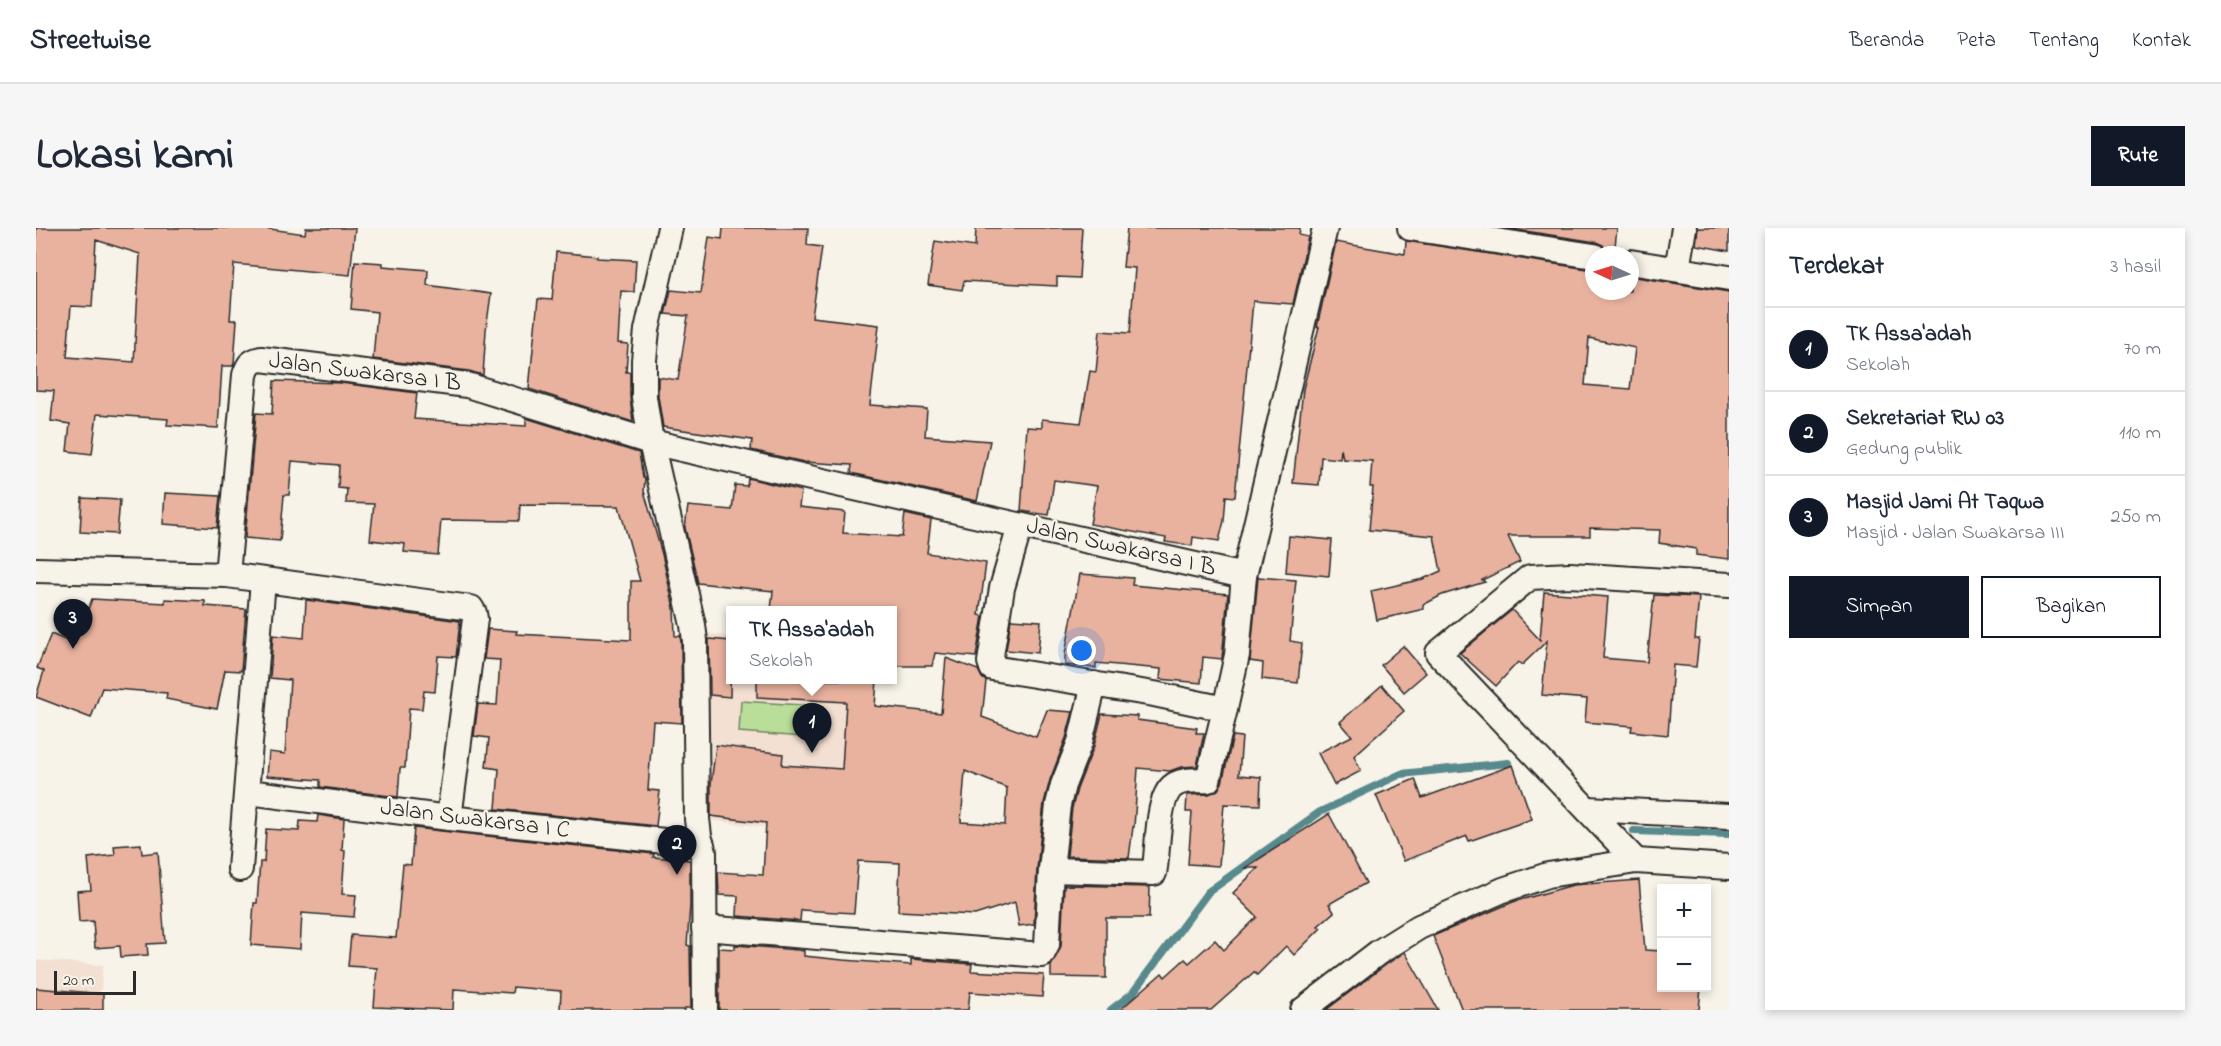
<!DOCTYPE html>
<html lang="id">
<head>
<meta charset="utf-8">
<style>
  body { margin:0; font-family:"Indie Flower",sans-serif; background:#f6f6f7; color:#1f2937 }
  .controls { position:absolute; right:18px; bottom:18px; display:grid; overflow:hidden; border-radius:0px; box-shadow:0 3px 9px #0003 }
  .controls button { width:54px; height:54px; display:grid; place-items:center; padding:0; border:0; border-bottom:2px solid #e0e1e3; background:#fff; color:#1f2937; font:30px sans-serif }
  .compass { position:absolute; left:1549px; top:18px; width:54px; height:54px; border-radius:50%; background:#fff; box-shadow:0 3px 9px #0003; rotate:274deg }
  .scale { position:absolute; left:18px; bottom:15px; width:82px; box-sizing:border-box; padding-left:6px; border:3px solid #2b2b2b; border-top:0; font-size:16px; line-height:21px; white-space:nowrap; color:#2b2b2b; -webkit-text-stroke:4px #f7f3e8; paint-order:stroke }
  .you { position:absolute; left:1046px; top:423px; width:21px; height:21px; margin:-15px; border:4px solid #fff; border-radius:50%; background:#1a73e8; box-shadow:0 0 0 9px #1a73e833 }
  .badge { display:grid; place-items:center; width:39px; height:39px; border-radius:50%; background:#111827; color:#fff; font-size:20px; font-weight:700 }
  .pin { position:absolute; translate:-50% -50px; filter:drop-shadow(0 2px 3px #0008) }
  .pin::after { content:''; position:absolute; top:32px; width:21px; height:18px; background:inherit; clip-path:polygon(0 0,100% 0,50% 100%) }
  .popup { position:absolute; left:690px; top:378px; width:171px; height:78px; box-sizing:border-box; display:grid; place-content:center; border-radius:0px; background:#fff; filter:drop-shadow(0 2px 4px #0005); font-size:20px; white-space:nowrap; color:#747a83 }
  .popup b { font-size:22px; color:#1f2937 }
  .popup::after { content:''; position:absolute; left:50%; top:100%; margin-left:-12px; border:12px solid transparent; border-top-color:#fff }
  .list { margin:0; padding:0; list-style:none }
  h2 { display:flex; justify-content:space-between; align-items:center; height:78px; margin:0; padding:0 24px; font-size:26px }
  h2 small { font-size:20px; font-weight:400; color:#747a83 }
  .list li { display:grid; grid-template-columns:39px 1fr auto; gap:18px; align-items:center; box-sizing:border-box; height:84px; padding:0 24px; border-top:2px solid #e0e1e3 }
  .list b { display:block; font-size:22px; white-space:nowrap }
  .list p { margin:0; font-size:20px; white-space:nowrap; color:#747a83 }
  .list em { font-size:20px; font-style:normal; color:#747a83 }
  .actions { display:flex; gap:12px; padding:18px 24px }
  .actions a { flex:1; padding:14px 0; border:2px solid #111827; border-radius:0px; text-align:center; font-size:21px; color:#111827 }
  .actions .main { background:#111827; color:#fff }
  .map { position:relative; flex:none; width:1693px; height:782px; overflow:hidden; border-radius:0px }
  header { display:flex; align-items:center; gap:36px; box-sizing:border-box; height:84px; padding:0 30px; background:#fff; border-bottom:2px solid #e0e1e3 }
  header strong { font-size:28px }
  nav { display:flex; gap:33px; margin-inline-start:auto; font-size:21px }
  .intro { display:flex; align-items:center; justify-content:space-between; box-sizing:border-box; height:144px; padding:0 36px }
  h1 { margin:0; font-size:42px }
  .button { padding:15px 27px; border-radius:0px; background:#111827; color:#fff; font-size:21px; font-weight:700 }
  main { display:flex; gap:36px; padding:0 36px }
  aside { flex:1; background:#fff; border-radius:0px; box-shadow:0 3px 9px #0003 }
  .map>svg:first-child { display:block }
  .built { fill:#f3e0d2 }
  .green { fill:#b9de99; stroke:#728462; stroke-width:1.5 }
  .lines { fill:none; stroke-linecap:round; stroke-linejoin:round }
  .stream { stroke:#58898d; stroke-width:8 }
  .building { fill:#e9b29f; stroke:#2b2b2b; stroke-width:1.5; fill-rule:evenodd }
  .minor-casing { stroke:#2b2b2b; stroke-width:28 }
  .minor { stroke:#f7f3e8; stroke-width:24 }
  .labels { text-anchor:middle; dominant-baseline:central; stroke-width:4.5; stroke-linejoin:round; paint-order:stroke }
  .street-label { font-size:24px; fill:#2b2b2b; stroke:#f7f3e8 }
</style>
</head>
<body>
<header>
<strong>Streetwise</strong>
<nav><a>Beranda</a><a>Peta</a><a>Tentang</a><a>Kontak</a></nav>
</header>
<div class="intro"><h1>Lokasi kami</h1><a class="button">Rute</a></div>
<main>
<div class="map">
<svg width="1693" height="782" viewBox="0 0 1693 782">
  <rect width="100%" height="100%" fill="#f7f3e8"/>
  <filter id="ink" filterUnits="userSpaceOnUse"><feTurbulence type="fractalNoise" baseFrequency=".0167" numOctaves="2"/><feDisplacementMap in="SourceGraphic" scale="12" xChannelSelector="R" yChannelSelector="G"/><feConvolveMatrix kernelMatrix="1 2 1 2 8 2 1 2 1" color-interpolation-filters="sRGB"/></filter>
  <g filter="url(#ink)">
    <g class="built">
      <path d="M671,405L695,409V452H841L838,588L742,601L665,591Z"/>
      <path d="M0,732L67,737L63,782H0Z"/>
    </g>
    <path class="green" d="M705,473L781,478L779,510L703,504Z"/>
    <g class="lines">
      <g class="stream">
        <path d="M1598,603L1693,606"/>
        <path d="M1075,782L1096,766L1172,664L1284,584L1365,546L1472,535"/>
      </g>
    </g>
    <g class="building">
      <path d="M0,0H227L269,6L270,0H319L314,47L198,36L194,92H201L198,135L197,138H186L182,200L131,197L132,191L61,186L56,226L31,223L34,196L15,193L18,163L0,162ZM60,12L104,26L98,134L31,129L35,78L56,79Z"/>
      <path d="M687,0H772L771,17L786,19L776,89L843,97L834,177L891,181L889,208L954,213L941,273L815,245L816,237L768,234L715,222L716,212L627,199L622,168V149L642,152L652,88L629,86L635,62L665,65L673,9L686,11Z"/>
      <path d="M940,0H1046L1043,50L1021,49V58L928,53L926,62L892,57L899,13L939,19Z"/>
      <path d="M1091,0H1264L1263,7L1272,9L1257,76L1217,73L1199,269L1190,268L1188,293L1183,313L1157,309L1156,318L1129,314L1130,310L1054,296L1061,258L1018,252L1013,287L985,283L991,199L1006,200V191L1045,195L1054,143L1060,144L1064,103L1094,105L1099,40L1087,39Z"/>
      <path d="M1469,0H1581L1578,27H1572L1567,17L1560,14Z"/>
      <path d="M1662,0H1693V23L1660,17Z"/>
      <path d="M1370,13L1558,42V63H1594V48L1693,64V331L1660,327V321L1623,315L1624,302L1554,300V308H1472L1484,334L1446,352L1449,354L1406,367L1387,377L1388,381L1341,392L1335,363L1387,351L1405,343L1398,308L1333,302L1337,259H1334L1336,233L1307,231L1305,221L1304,231L1285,229L1283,257L1257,255L1267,161L1283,99H1281L1300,14L1369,26ZM1553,110L1599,120L1594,161L1549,157Z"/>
      <path d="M520,24L561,28V30L600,32L598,64L585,63L582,115L592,116L590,144H594V169L597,194L493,161L502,71L516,72Z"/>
      <path d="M319,33L347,35V38L392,42L391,57L455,66L450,102L447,147L433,143L337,131L341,84L315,81Z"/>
      <path d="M238,153L305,155L381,165L378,191L490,198V190L603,225L607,250H609L608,263L626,326L638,380L639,408H644L645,414L646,495L617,493L612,562L624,563L620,598L460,581L463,541L450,539L453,510L438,508L442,476L461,477L464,432L448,431L452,401L481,403L480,406L595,412V353H604L583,278L484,277L483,293L405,292L402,327L368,324L369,316L334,312L338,276L310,275L311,261L302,260L303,237L256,233L253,267H248L244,313L209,310L220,185L236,186Z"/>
      <path d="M712,250L765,263L763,279L809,284L807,305L866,309L869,286L895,292L891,325L950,335L943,387L947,388L940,429L899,425L896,438H857V382H735L737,363L662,355L649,300L652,278L696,282L699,257L711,258Z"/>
      <path d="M129,265L184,268L181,300L127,296Z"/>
      <path d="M46,270L84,272L81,306L44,304Z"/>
      <path d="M1253,308L1296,312L1293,348L1250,344Z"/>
      <path d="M1044,346L1097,350L1096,357L1192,366L1186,431L1167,429L1165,455L1124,451L1125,441L1060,435V440L1029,437V426Z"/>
      <path d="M1222,349L1260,352L1254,413L1266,415L1262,455L1226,451L1227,435L1214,433Z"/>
      <path d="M1508,364L1572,369L1567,430L1611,434L1618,367L1663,369L1659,411H1663L1660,439L1637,437L1632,507L1595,503L1596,498L1549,494L1551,471L1506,467L1511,413L1486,437L1482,434L1460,458L1424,425L1476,382L1504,412Z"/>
      <path d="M56,371L129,375V371L169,373V378L210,381L205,443L189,442L181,481L130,471L131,465L66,460L55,490L0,469L8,443L1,440L15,406L39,416Z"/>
      <path d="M270,372L424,393L420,429L402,428L399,464L388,463L386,481L373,480L369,540H364L362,569L284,559V552L231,548L233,524L249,526L254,452L234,450L237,407L268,410Z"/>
      <path d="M975,391L1005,393L1002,425L970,422Z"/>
      <path d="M673,411L695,413L694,469L674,467Z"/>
      <path d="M1367,418L1390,445L1368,464L1345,437Z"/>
      <path d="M910,430L942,442L946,450L950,453L946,489L1000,509L1011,482L1037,484L1030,510L1014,552L1008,575L1001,641L998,696L983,698L979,674L939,687L862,683L864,635L822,633L818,685L765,682L764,693L701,688L702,668L683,667L682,644L727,647L730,595L675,588V556L680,517L747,526L746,537L806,541L810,474L721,469V452H841L839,478L905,485ZM929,543L971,560L969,597L925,594Z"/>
      <path d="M1346,457L1368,483L1318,528L1325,543L1298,557L1282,525L1316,508L1304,494Z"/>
      <path d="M1066,486L1101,488V492L1161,500L1160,505H1168L1161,538L1145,539L1134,543L1102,540L1098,599H1097L1093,630L1031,628L1036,580L1041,561L1058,518Z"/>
      <path d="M1197,508L1206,509L1203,547L1225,549L1224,577L1188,576L1183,638L1152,636L1156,584H1150L1151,567L1173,566L1182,562L1186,555Z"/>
      <path d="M1477,537L1496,591L1433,613L1431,608L1368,633L1340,567L1379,551L1386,570Z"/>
      <path d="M1293,586L1330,655L1293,676L1298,684L1282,698L1285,700L1258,727L1250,718L1221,747L1218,744L1175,782H1084L1126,745L1129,749L1149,731L1153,735L1179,712L1188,722L1221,689L1197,665L1222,640H1209Z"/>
      <path d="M282,587L308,591L306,622L309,623L306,666L320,667L318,689L266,685L264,721L215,717L218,675H221L224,634H228L230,601L263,603L264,593L281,594Z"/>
      <path d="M378,600L618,626L617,629L654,632V678L651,717L654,718L655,780H649V782H524L525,763L477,759L476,765L418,761L417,782L338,779L341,740L312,738L315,707L360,710L367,636L375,637Z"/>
      <path d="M105,616L106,626L122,624L129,715L111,716L112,727L85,729L84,718L59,720L57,693L43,694L41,663L55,662L52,630L79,627L78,618Z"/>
      <path d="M1603,652L1609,722L1626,723V759H1665L1663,782H1426L1397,708L1477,674L1537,657Z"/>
      <path d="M1028,657L1114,659L1113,690H1070V750L1015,749V738L1025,718Z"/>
      <path d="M699,717L762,722L768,723V728L807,732L875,737V731L936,736L935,743L1008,747L1006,769L934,764L932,782H683V720L699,721Z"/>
      <path d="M1369,724L1402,782H1290L1351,736Z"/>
      <path d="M0,760L67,766V782H0Z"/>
    </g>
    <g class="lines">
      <g class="minor-casing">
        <g id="minor">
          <path d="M634,0L611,102L608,132V169L615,214L657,397L659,413L661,591L663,608L668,624L669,782"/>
          <path d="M1374,0L1558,28"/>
          <path d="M1594,34L1693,50"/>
          <path d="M1641,41L1648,0"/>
          <path d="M984,298L966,360L954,434L956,440L1118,466L1189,481L1201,427L1208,348L1289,0"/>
          <path d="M0,342L191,347L435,380L438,385L439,391L413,590"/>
          <path d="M191,347L209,147C212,137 215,133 225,131L431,157L615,214L1208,348"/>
          <path d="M212,564L413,590L666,617"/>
          <path d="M1551,581L1693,588"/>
          <path d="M1600,633L1402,425L1494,349L1534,347L1693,357"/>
          <path d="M204,641L227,352"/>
          <path d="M1015,642L1118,645C1123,625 1119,566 1140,556C1149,551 1162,553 1172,552L1189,481"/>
          <path d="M668,700L1006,727L1011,717L1015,642L1022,577L1027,557L1044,514L1058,456"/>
          <path d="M1267,782L1343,724L1383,699L1467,662L1512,647L1600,633L1693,639"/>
        </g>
      </g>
      <use href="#minor" class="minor"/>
    </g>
  </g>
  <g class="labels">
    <g class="street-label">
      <text transform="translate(329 145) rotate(7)">Jalan Swakarsa I B</text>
      <text transform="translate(1085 320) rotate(13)">Jalan Swakarsa I B</text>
      <text transform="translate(439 592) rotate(7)">Jalan Swakarsa I C</text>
    </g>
  </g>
</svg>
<div class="controls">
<button>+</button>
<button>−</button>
</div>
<svg class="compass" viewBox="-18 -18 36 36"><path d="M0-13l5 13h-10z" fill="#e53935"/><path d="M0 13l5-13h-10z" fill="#747a83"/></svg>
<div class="scale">20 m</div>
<div class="you"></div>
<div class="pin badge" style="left:776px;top:525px">1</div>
<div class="popup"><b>TK Assa'adah</b>Sekolah</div>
<div class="pin badge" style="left:641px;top:647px">2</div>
<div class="pin badge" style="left:37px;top:421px">3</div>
</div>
<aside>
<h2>Terdekat<small>3 hasil</small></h2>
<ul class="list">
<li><span class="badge">1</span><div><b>TK Assa'adah</b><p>Sekolah</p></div><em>70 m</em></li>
<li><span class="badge">2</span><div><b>Sekretariat RW 03</b><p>Gedung publik</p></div><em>110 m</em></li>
<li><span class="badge">3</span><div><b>Masjid Jami At Taqwa</b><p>Masjid · Jalan Swakarsa III</p></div><em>250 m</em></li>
</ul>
<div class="actions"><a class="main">Simpan</a><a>Bagikan</a></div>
</aside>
</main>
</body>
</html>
